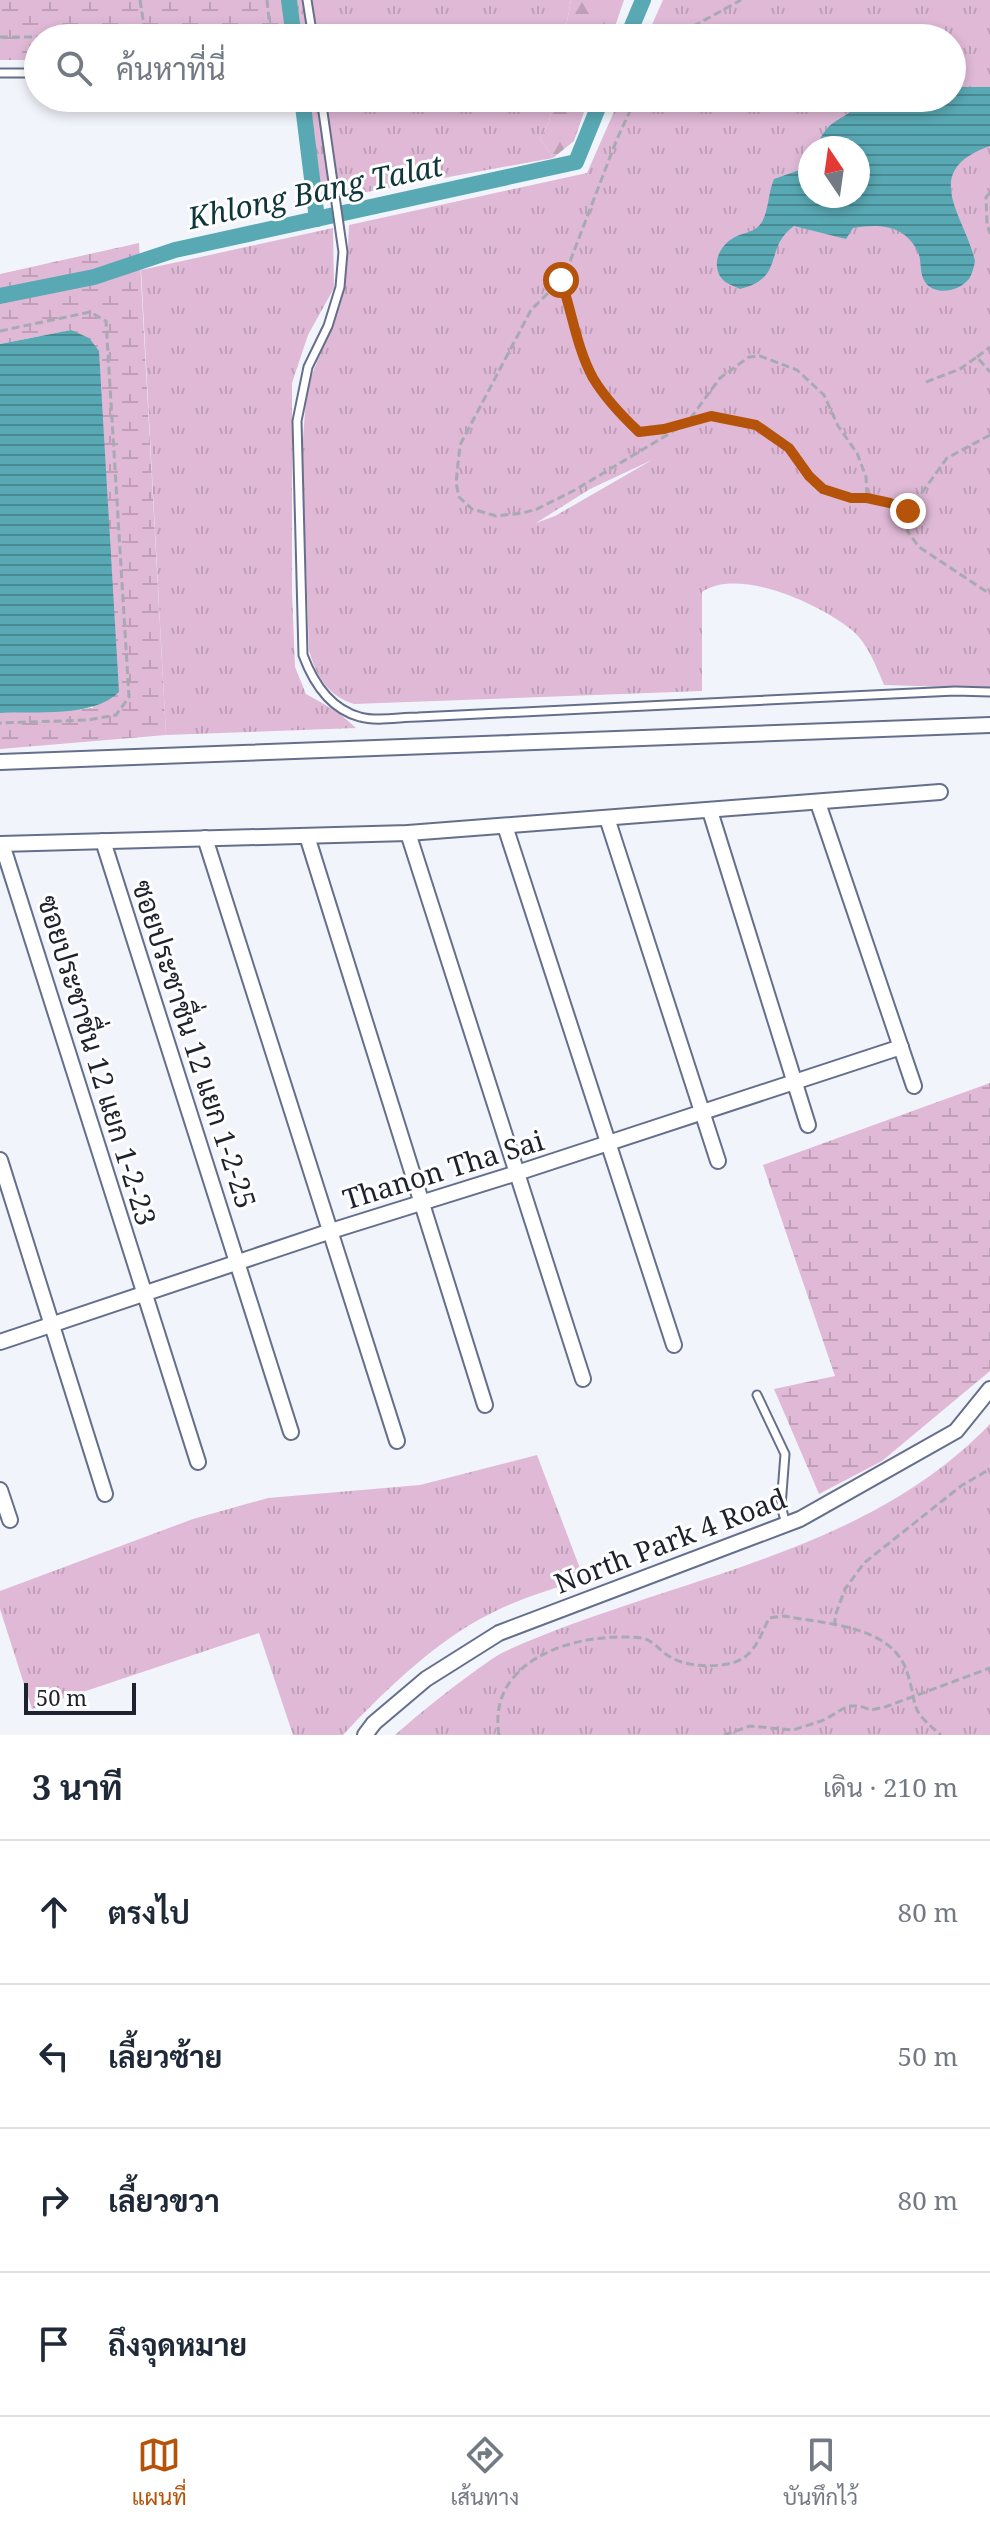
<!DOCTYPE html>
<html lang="th">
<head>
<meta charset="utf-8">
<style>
  body { margin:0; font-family:"Noto Serif",Sarabun,serif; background:#f6f6f7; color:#1f2937 }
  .compass { position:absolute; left:798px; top:136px; width:72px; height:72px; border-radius:50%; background:#fff; box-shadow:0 4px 12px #0003; rotate:347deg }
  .scale { position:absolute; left:24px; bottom:20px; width:112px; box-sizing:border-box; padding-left:8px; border:4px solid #1e222e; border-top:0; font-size:22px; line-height:28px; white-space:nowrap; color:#1e222e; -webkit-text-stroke:6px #fff; paint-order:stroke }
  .stop { position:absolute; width:24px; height:24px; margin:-18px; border:6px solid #b45309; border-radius:50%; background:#fff }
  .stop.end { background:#b45309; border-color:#fff; box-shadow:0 2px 8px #0008 }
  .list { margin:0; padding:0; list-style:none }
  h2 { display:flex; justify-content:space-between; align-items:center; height:104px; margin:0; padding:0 32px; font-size:34px }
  h2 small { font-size:26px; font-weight:400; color:#747a83 }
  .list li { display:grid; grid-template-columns:52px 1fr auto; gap:24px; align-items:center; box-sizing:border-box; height:144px; padding:0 32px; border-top:2px solid #e0e1e3 }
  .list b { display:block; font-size:30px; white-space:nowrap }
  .list em { font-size:26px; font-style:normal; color:#747a83 }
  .icon { flex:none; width:44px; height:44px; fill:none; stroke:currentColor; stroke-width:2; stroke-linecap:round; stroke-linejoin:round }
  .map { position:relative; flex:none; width:990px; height:1735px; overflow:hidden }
  .search { position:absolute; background:#fff; box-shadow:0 4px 12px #0003; left:24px; right:24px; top:24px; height:88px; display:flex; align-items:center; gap:20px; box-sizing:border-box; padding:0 28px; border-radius:44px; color:#747a83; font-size:30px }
  .sheet { height:680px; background:#fff }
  nav { display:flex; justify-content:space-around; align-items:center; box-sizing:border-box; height:112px; border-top:2px solid #e0e1e3; background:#fff; font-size:22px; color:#747a83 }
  nav a { display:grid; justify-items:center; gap:4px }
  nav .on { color:#b45309 }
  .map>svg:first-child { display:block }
  .grass { fill:url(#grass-tufts); fill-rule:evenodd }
  .forest { fill:url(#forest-firs) }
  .wetland { fill:url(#wetland-marsh) }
  .water { fill:url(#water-rules) }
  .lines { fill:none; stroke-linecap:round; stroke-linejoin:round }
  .canal { stroke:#59a9b4; stroke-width:16 }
  .lane-casing { stroke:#656f8b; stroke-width:11 }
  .street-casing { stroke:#656f8b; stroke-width:18 }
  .path { stroke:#a8aab3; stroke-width:3; stroke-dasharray:8 4; stroke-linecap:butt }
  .lane { stroke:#fff; stroke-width:7 }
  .street { stroke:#fff; stroke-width:14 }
  .route { stroke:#b45309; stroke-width:10 }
  .labels { text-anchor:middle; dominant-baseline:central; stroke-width:6; stroke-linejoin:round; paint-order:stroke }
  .street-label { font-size:28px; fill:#1e222e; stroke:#fff }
  .water-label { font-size:30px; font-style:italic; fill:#0f363b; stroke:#fff }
</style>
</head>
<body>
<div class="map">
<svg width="990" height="1735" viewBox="0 0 990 1735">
  <defs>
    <pattern id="grass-tufts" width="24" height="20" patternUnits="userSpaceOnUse" patternTransform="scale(2)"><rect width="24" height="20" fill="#dfb9d6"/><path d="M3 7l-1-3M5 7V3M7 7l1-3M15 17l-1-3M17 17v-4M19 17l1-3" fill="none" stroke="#bf9fb8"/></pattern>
    <pattern id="forest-firs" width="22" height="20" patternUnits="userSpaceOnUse" patternTransform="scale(2)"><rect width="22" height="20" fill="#dfb9d6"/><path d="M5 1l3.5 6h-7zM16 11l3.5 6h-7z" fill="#bf9fb8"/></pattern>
    <pattern id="wetland-marsh" width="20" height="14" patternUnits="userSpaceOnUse" patternTransform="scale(2)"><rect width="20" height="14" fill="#dfb9d6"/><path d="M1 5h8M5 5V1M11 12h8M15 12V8" fill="none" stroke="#bf9fb8"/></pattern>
    <pattern id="water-rules" width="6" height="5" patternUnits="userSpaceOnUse" patternTransform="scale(2)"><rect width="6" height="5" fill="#59a9b4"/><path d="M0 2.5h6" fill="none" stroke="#498993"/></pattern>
  </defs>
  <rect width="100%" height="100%" fill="#f2f4fb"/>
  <g class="grass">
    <path d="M297,0H571L564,38H302Z"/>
    <path d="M663,0H990V688L884,685C876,666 869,646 853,631C822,605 739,566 702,592V691L354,704C328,696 316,676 309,650L302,451L307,386L323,348L347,267L349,225L587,173L620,98H952V38H646ZM810,148H858V196H810ZM652,460L555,516L536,523L590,489Z"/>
    <path d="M309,98H554L549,122L540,139L553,158L345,196L321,197Z"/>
    <path d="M333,228L334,288L308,335L292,383V591L295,667L306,694L338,712L356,728L166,735L141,270Z"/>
    <path d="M990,1424V1735H395C421,1712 447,1691 475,1671C485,1664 495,1656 506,1651C667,1578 863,1557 990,1424Z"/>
    <path d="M537,1455L584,1579C548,1590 512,1601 480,1619C431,1646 381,1694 343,1735H293L259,1633L32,1709L0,1609V1591L193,1519L268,1498L420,1485Z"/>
  </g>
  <g class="forest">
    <path d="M571,0H624L611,38H564Z"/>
    <path d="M554,98H589L574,141L553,158L540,139L549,122Z"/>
  </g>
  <g class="wetland">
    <path d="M0,0H284L289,38H38V60H0Z"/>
    <path d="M139,243L166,735L0,749V713L93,708L71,330L0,344V274Z"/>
    <path d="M990,1083V1371L882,1461L819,1494L774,1389L835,1376L763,1165Z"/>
  </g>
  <g class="water">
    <path d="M952,87H990V146C919,171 964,214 975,261C974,267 972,274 969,279C958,292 935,296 925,282C919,273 922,261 918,252C904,224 879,224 853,228L846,239L794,226C763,248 786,278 740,289C736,287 727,284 723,280C710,266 719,245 735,237C745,232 755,233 762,222C769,209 768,193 774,179L808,167L810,164V196H858V148H817C826,115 849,122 863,98H952Z"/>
    <path d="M71,330L89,338L99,351L119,692C93,718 35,711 0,713V344Z"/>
  </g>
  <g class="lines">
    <g class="canal">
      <path d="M289,0L294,38"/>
      <path d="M627,38L643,0"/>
      <path d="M302,98L317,219"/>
      <path d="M0,296L94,277L175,250L576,162L602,98"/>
    </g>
    <g class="lane-casing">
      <g id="lane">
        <path d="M307,0L313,38"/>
        <path d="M0,73H38"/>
        <path d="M321,98L343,252L340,287L328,326L308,367L297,421L303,655C313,682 330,709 360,717C377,722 400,717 418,717L955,691L990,692"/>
        <path d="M757,1395L785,1454L781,1506L786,1524"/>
      </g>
    </g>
    <g class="street-casing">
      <g id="street">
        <path d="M0,762L990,725"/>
        <path d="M818,803L914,1086"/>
        <path d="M710,811L808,1125"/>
        <path d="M607,818L718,1161"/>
        <path d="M505,826L674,1345"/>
        <path d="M408,833L583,1379"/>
        <path d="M307,836L485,1405"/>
        <path d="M205,838L397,1441"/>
        <path d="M103,841L291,1432"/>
        <path d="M0,844L408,833L940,792"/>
        <path d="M2,844L198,1462"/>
        <path d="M0,1160L105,1494"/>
        <path d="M0,1342L331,1231L517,1173L901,1047"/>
        <path d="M0,1490L10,1520"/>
        <path d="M365,1735L374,1723L426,1679L499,1633L800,1519L956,1431L990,1389"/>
      </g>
    </g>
    <g class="path">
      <path d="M140,0L146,38"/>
      <path d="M267,0L271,38"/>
      <path d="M0,37H145"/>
      <path d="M672,38L741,0"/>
      <path d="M636,98L617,139L564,277L531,310L460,445L456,483L459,497L472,509L496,516L523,513L537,509L575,490L687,423L720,378L749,357L760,356L797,370L824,395L838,426L857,453L866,477L867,498"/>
      <path d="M990,193L986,197L987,224L990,233"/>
      <path d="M561,280C570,306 575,332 584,358C594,387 617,411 639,432L680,424"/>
      <path d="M0,331L90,312L106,321L129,697L116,715L88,720L0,723"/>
      <path d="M977,357L990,347"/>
      <path d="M926,382L960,369L977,357L990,372"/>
      <path d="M688,422L711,416L756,425L789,448L809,476L823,489L851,498H867L890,503L908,511"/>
      <path d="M990,435L947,458L905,516L908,532L919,547L990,594"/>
      <path d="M835,1626V1616L845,1589L864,1563L961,1486L990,1469"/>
      <path d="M499,1735C486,1657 581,1631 642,1638C652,1640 659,1649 667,1655C684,1667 712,1668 732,1663C754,1657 760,1637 769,1618L784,1616C825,1624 892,1625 907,1672C919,1709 907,1707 941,1735"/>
      <path d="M724,1735L750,1726L793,1730L824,1720L848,1706H860L871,1710L885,1707L990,1668"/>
    </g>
    <use href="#lane" class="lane"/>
    <use href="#street" class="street"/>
  </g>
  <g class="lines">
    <path class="route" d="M561,280C572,312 577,349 593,378C605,398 622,416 639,432L664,429L711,416L756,425L789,448L809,476L823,489L851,498H867L890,503L908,511"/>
  </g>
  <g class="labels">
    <g class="street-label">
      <text transform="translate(195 1044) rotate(72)">ซอยประชาชื่น 12 แยก 1-2-25</text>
      <text transform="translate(98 1060) rotate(73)">ซอยประชาชื่น 12 แยก 1-2-23</text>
      <text transform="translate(443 1169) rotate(-17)">Thanon Tha Sai</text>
      <text transform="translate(670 1540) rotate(-21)">North Park 4 Road</text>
    </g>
    <g class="water-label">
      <text transform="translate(315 191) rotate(-12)">Khlong Bang Talat</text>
    </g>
  </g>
</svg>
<svg class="compass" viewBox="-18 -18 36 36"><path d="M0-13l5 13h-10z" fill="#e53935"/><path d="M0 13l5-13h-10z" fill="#747a83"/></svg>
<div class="scale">50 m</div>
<div class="stop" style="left:561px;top:280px"></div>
<div class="stop end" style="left:908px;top:511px"></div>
<div class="search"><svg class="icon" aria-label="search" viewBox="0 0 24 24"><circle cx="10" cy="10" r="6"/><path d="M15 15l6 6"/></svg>ค้นหาที่นี่</div>
</div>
<section class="sheet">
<h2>3 นาที<small>เดิน · 210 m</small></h2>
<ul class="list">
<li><svg class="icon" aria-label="ahead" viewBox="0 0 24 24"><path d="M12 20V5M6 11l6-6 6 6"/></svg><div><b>ตรงไป</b></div><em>80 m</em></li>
<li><svg class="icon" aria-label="left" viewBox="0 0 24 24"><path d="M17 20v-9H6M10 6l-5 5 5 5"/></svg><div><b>เลี้ยวซ้าย</b></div><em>50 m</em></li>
<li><svg class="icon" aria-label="right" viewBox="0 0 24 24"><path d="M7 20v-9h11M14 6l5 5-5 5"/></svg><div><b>เลี้ยวขวา</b></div><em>80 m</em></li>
<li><svg class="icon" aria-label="arrive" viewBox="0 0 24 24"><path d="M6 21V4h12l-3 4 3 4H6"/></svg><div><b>ถึงจุดหมาย</b></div></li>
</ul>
</section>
<nav>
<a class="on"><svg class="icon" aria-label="map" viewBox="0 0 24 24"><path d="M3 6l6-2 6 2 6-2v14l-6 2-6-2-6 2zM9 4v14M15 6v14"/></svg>แผนที่</a>
<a><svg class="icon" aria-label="directions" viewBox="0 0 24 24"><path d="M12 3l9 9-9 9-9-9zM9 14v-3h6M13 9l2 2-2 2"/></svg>เส้นทาง</a>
<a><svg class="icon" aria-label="saved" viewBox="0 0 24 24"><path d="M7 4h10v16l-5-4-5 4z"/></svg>บันทึกไว้</a>
</nav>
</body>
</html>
